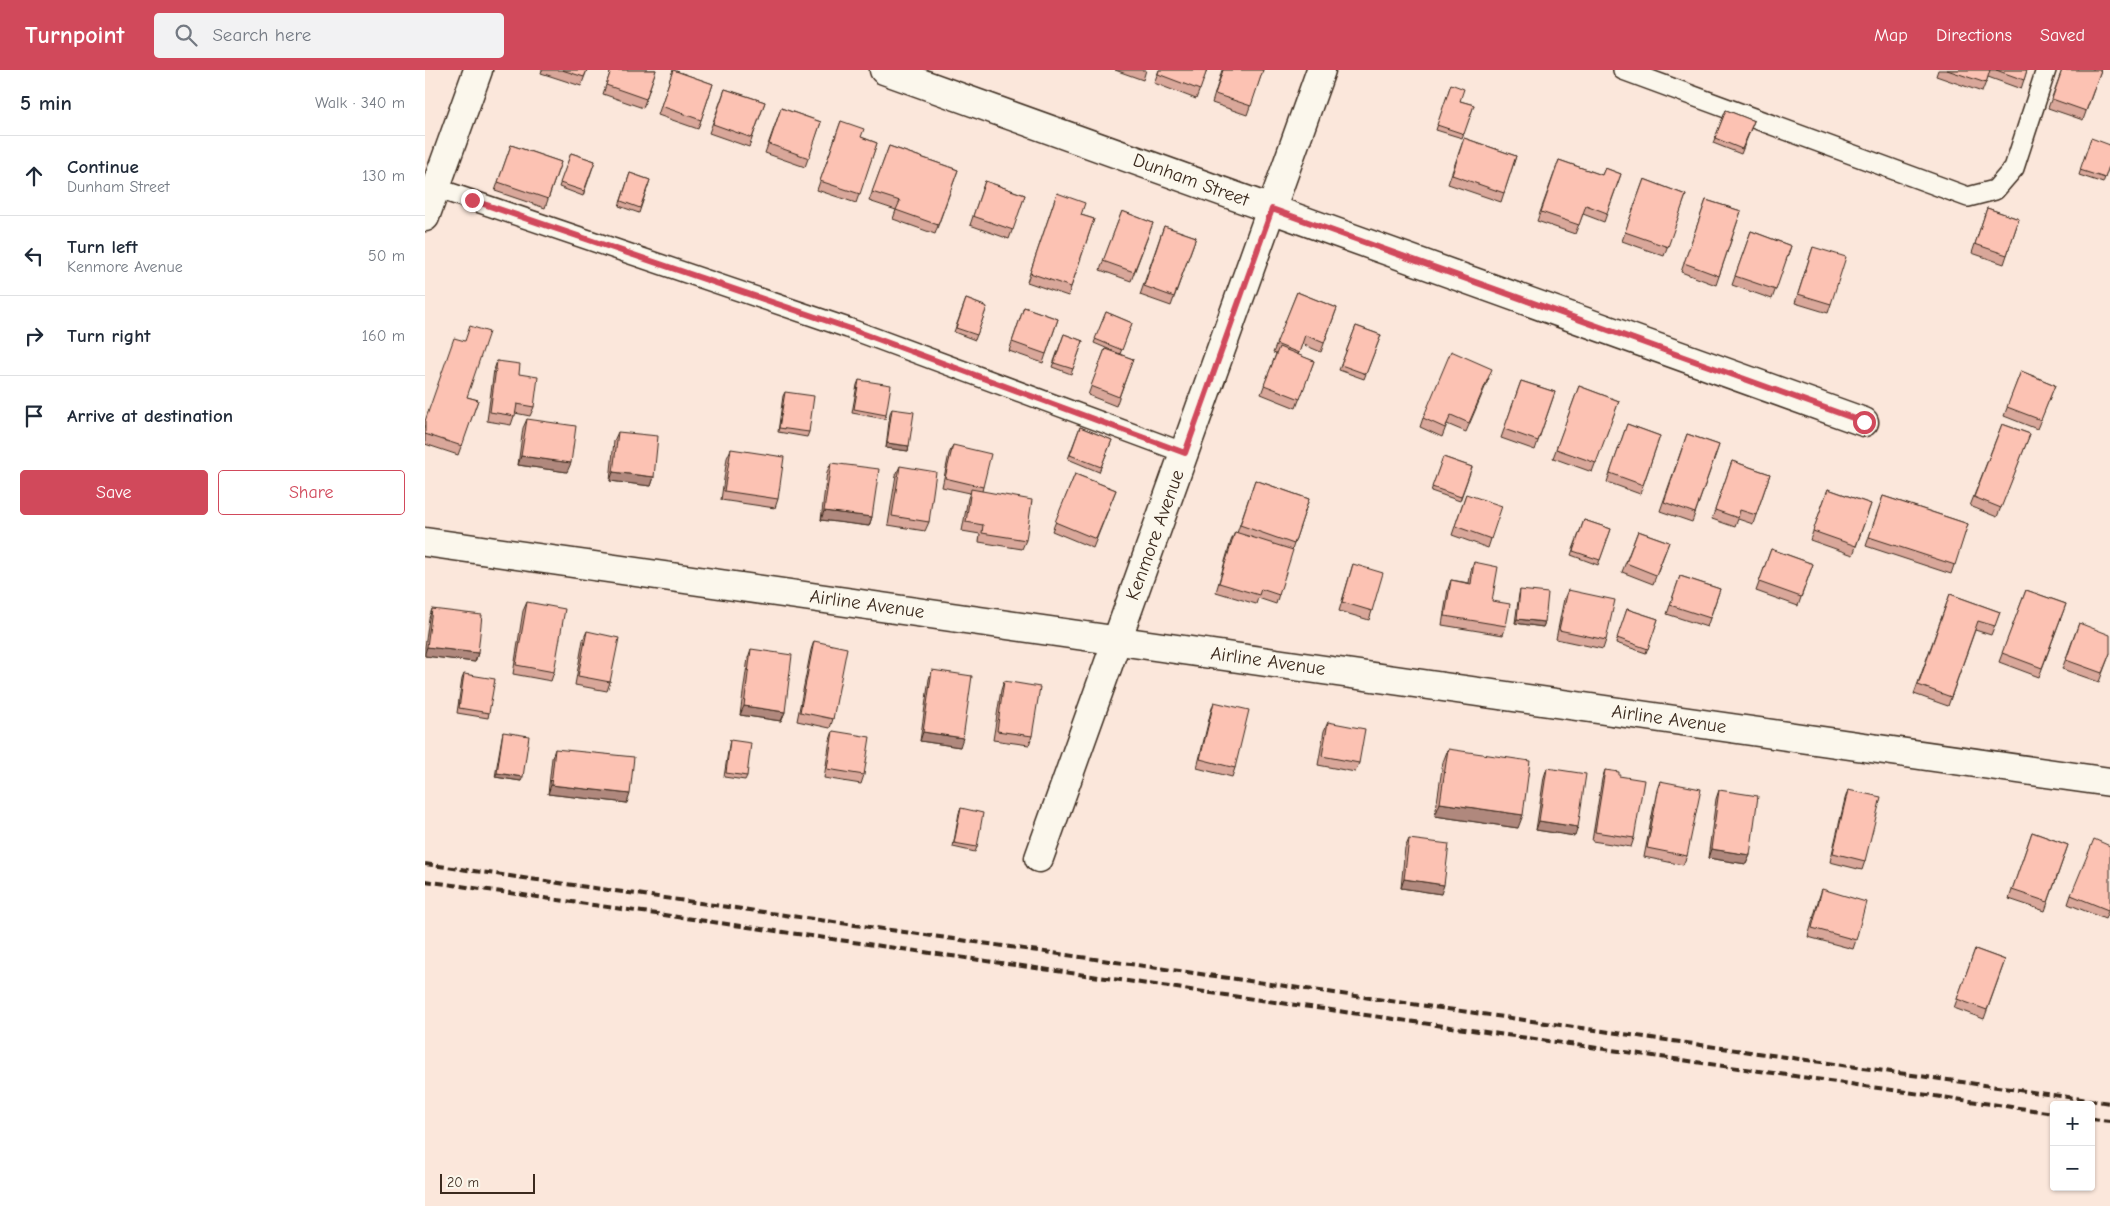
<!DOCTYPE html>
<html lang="en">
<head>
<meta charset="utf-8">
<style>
  body { margin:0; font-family:"Comic Neue",sans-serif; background:#f2f2f3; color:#1f2937 }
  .controls { position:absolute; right:15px; bottom:15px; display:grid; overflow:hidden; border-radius:5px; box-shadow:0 1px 4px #0004 }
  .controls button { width:45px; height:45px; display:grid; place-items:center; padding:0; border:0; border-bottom:1px solid #e0e1e3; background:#fff; color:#1f2937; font:25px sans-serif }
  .scale { position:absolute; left:15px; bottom:12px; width:95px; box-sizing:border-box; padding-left:5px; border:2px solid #3b2a1e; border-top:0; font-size:14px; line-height:18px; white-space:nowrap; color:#3b2a1e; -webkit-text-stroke:4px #fbf7ec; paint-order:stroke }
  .stop { position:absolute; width:15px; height:15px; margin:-11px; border:4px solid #d1495b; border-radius:50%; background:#fff }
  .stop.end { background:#d1495b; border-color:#fff; box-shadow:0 1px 5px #0008 }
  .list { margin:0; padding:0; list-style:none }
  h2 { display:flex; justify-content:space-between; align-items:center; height:65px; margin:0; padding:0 20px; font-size:21px }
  h2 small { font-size:16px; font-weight:400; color:#747a83 }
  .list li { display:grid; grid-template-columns:32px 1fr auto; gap:15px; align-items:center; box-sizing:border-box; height:80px; padding:0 20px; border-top:1px solid #e0e1e3 }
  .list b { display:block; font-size:19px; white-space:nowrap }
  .list p { margin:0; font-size:16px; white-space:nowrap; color:#747a83 }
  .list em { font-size:16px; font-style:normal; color:#747a83 }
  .actions { display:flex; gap:10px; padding:15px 20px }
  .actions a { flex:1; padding:11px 0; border:1px solid #d1495b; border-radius:5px; text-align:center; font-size:18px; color:#d1495b }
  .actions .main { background:#d1495b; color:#fff }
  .icon { flex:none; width:28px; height:28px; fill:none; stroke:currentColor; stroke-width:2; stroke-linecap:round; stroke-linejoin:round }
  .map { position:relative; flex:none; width:1685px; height:1136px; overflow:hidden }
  header { display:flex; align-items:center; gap:30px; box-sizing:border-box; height:70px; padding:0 25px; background:#d1495b; color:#fff }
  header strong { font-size:24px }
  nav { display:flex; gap:28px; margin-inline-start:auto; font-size:18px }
  .search { width:350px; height:45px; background:#f2f2f3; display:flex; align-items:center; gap:12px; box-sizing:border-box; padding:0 18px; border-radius:5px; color:#747a83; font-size:19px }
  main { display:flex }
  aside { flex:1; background:#fff }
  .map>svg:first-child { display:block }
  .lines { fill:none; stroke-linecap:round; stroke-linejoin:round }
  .service-casing { stroke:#3b2a1e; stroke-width:22 }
  .minor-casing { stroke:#3b2a1e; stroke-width:31 }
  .service { stroke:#fbf7ec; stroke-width:19 }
  .minor { stroke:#fbf7ec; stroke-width:28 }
  .rail { stroke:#3b2a1e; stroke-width:4; stroke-dasharray:8 4; stroke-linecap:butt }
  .wall { fill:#d9a79a; stroke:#3b2a1e }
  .shaded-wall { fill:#b0887d; stroke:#3b2a1e }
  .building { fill:#fcc2b3; stroke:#3b2a1e }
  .route { stroke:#d1495b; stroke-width:6 }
  .labels { text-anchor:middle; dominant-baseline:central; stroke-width:4.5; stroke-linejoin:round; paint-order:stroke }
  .street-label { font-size:19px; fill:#3b2a1e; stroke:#fbf7ec }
</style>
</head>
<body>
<header>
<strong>Turnpoint</strong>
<div class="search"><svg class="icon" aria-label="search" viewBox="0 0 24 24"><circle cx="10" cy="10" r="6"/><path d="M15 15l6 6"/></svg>Search here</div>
<nav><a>Map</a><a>Directions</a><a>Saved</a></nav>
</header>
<main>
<aside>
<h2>5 min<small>Walk · 340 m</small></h2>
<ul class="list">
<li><svg class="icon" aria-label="ahead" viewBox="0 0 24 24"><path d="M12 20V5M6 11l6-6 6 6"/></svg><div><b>Continue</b><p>Dunham Street</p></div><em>130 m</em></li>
<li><svg class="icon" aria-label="left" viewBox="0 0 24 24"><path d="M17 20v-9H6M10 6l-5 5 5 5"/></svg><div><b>Turn left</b><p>Kenmore Avenue</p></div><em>50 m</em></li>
<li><svg class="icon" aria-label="right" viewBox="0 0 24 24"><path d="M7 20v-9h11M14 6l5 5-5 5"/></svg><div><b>Turn right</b></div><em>160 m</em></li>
<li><svg class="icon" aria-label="arrive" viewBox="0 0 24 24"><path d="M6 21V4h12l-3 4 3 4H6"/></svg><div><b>Arrive at destination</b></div></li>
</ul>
<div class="actions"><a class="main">Save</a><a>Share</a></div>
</aside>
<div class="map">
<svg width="1685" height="1136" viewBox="0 0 1685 1136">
  <rect width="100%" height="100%" fill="#fbe7db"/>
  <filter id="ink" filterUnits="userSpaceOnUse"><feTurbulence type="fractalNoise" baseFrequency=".02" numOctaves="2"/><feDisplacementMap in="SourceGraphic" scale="10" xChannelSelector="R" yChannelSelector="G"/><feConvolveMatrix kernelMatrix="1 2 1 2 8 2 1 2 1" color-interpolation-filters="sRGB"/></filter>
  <g filter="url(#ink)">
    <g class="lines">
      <g class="service-casing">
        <g id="service">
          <path d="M1198,0L1543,127L1570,120L1589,98L1621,0"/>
          <path d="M11,118L423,258L760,383"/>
        </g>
      </g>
      <g class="minor-casing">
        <g id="minor">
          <path d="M459,0L1439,352"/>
          <path d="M0,147L53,0"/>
          <path d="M0,472L1685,712"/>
          <path d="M614,788L896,0"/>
        </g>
      </g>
      <use href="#service" class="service"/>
      <use href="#minor" class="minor"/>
      <g class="rail">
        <path d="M0,794L1685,1033"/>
        <path d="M0,811L1629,1043"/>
        <path d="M1666,1049L1685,1051"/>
      </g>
    </g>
    <g class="wall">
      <path d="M117,0H162L156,16L116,3Z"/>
      <path d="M186,0H231L218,38L178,24Z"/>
      <path d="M248,0L288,14L273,59L233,45Z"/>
      <path d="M690,0H721L718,10Z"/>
      <path d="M734,0H782L771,29L729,13Z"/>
      <path d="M797,0H838L822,45L787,33Z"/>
      <path d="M1513,0H1602L1596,19L1563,7L1557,22L1511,6Z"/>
      <path d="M1637,0H1676L1658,50L1623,38Z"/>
      <path d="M1026,14L1035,31L1049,35L1037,68L1011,60Z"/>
      <path d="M300,19L340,32L324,77L284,63Z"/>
      <path d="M356,38L396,52L380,97L340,83Z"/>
      <path d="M1301,40L1329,51L1316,84L1288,73Z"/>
      <path d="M416,51L436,67L452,73L431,133L392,120Z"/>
      <path d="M1039,68L1091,86L1076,132L1023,114Z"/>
      <path d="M1666,68L1685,93L1678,113L1654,105Z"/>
      <path d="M86,75L136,92L120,138L70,121Z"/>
      <path d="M464,76L533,100L510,164L468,149L471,140L444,131Z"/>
      <path d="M146,83L170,91L158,126L134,117Z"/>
      <path d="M1134,90L1177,105L1180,98L1196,104L1179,152L1158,144L1150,164L1112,151Z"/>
      <path d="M205,103L225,110L214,143L194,136Z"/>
      <path d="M1219,109L1261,125L1239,186L1197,171Z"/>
      <path d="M560,111L600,125L584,169L545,155Z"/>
      <path d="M632,123L656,145L669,149L643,226L602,212Z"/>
      <path d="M1281,130L1316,141L1291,215L1256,202Z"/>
      <path d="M1562,138L1594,149L1579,194L1547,183Z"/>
      <path d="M697,141L728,153L706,211L675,200Z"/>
      <path d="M739,156L771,167L746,236L715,225Z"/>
      <path d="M1326,161L1366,176L1347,229L1307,215Z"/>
      <path d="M1388,177L1406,234L1403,243L1370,233Z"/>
      <path d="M872,222L912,238L896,282L877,274L873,285L889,291L871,338L836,324L851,284L848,283Z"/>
      <path d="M541,229L562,237L550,270L529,262Z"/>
      <path d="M599,237L633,249L618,293L584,281Z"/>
      <path d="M681,242L707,253L695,284L669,273Z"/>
      <path d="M931,256L956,265L939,309L914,300Z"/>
      <path d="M639,264L658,271L646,304L627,297Z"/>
      <path d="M680,279L708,289L691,336L663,325Z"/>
      <path d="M72,291L94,304L109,337L105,346L90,343L86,355L62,351L69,300Z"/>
      <path d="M1596,301L1630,315L1612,359L1579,346Z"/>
      <path d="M1064,308L1041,362L1022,354L1017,367L995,357L998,348Z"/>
      <path d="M434,310L461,345L460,349L427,343L432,315Z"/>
      <path d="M1096,311L1130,322L1110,380L1076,368Z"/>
      <path d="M1154,316L1194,331L1167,402L1128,388Z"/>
      <path d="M360,322L384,362L382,367L353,362L358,326Z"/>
      <path d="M42,327L53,330L33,385L0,374V350Z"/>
      <path d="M467,339L484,376L483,381L461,378L465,343Z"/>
      <path d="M102,349L142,402L93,395L98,358Z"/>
      <path d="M1202,354L1235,366L1215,424L1182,412Z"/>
      <path d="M1577,354L1605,364L1572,447L1545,436Z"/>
      <path d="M655,357L687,370L674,402L643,389Z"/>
      <path d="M193,362L229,407L226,416L185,411L189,371Z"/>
      <path d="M1262,364L1294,375L1267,452L1235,441Z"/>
      <path d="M528,375L558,417L557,421L601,470L597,479L554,472L555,464L537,461L543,428L545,423L517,417L524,384Z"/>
      <path d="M306,379L353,429L350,438L296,430L302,388Z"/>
      <path d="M1018,387L1047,397L1035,431L1006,421Z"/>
      <path d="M1307,391L1345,404L1328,454L1313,449L1310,457L1287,449Z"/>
      <path d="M406,393L447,447L444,456L396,450L402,402Z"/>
      <path d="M475,396L504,452L500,461L463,455L471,405Z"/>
      <path d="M650,404L691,420L668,478L627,461Z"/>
      <path d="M830,410L884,429L867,480L851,534L833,528L831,534L791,522L806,471L810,462L812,463Z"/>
      <path d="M1403,419L1446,434L1428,485L1385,470Z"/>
      <path d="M1041,424L1066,469L1063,478L1027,465Z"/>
      <path d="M1458,426L1543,454L1526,504L1441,476Z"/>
      <path d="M1159,450L1186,459L1173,495L1146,485Z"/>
      <path d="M1213,461L1244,472L1228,514L1197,502Z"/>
      <path d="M1346,479L1388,494L1373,536L1331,521Z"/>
      <path d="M1049,492L1067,531L1081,556L1078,565L1017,555L1023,519L1026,510L1044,513L1046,501Z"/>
      <path d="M928,494L947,541L944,550L914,541Z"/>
      <path d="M1255,506L1295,519L1282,557L1242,544Z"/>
      <path d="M1095,520L1120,552L1118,557L1090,553L1094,524Z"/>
      <path d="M1143,520L1181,570L1178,579L1131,569L1139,529Z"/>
      <path d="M1601,520L1641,534L1614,607L1574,592Z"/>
      <path d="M1525,524L1575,542L1566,565L1550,560L1523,636L1489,624Z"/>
      <path d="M102,532L129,602L126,611L88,604L98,541Z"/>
      <path d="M7,539L53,583L50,592L0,586V577L4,548Z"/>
      <path d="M1202,539L1233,549L1221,583L1191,573Z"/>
      <path d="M1654,553L1685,583L1674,612L1637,599Z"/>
      <path d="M162,561L185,612L182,621L150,615L158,570Z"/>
      <path d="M389,571L408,649L405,658L372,651L386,580Z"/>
      <path d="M326,579L360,642L356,651L315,645L323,588Z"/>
      <path d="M507,600L535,677L495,671L504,609Z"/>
      <path d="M39,604L64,643L63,648L32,643L37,609Z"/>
      <path d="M579,611L607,666L604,675L568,670L576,620Z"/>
      <path d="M789,632L810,698L807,707L772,698L786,641Z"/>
      <path d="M903,652L934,693L930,702L893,695L899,661Z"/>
      <path d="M408,661L439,705L436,714L399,708L405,670Z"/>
      <path d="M78,662L96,711L70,707L77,667Z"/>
      <path d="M305,670L322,706L320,710L299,707L304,675Z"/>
      <path d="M130,679L202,733L123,724L127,688Z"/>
      <path d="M1023,679L1093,758L1010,746L1018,692Z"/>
      <path d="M1122,698L1150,766L1111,760L1119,707Z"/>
      <path d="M1180,700L1194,706L1209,768L1206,777L1167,771L1177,709Z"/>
      <path d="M1235,711L1262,786L1258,795L1219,787L1232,720Z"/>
      <path d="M1294,720L1325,785L1321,794L1283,788L1291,729Z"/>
      <path d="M1423,720L1440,791L1437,800L1405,792L1420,729Z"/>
      <path d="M536,738L552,777L550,782L528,777L534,743Z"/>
      <path d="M1607,762L1643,775L1620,841L1584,829Z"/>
      <path d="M984,769L1016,824L976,818L980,778Z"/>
      <path d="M1397,819L1431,870L1428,879L1383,867L1394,828Z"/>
      <path d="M1646,825L1685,836L1680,849L1643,834Z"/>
      <path d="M1550,879L1580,890L1559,949L1529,938Z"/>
    </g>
    <g class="shaded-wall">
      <path d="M462,373L484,376L483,381L461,378Z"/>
      <path d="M96,386L146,393L142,402L93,395Z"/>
      <path d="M188,402L229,407L226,416L185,411Z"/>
      <path d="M399,441L447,447L444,456L396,450Z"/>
      <path d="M1092,549L1120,552L1118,557L1090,553Z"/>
      <path d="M2,577L53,583L50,592L0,586V583Z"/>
      <path d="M319,636L360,642L356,651L315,645Z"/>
      <path d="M498,662L538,668L535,677L495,671Z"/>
      <path d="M72,703L98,707L96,711L70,707Z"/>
      <path d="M126,715L205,724L202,733L123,724Z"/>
      <path d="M1015,733L1098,745L1093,758L1010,746Z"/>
      <path d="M1114,751L1153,757L1150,766L1111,760Z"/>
      <path d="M1286,779L1325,785L1321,794L1283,788Z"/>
      <path d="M979,809L1019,815L1016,824L976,818Z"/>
    </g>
    <g class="building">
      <path d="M137,0H162L159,7Z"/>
      <path d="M186,0H231L221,29L181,15Z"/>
      <path d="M248,0L288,14L276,50L236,36Z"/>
      <path d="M734,0H782L775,20L733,4Z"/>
      <path d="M798,0H838L826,36L790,24Z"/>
      <path d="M1522,0H1565L1561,13Z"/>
      <path d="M1571,0H1602L1599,10Z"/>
      <path d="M1637,0H1676L1661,41L1627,29Z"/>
      <path d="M1026,14L1039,19L1035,31L1049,35L1039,64L1012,55Z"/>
      <path d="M300,19L340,32L327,68L288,54Z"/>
      <path d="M356,38L396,52L384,88L344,74Z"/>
      <path d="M1301,40L1329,51L1317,79L1290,68Z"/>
      <path d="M416,51L439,59L436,67L452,73L435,124L395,111Z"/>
      <path d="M1039,68L1091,86L1079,123L1027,105Z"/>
      <path d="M1666,68L1685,75V93L1680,108L1655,100Z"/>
      <path d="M86,75L136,92L123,129L73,112Z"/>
      <path d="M464,76L533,100L513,155L471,140L475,131L447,122Z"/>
      <path d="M146,83L170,91L159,121L135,113Z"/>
      <path d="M1134,90L1177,105L1180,98L1196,104L1182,143L1161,135L1154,155L1116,142Z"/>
      <path d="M205,103L225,110L215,138L196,131Z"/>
      <path d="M1219,109L1261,125L1243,177L1200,162Z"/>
      <path d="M560,111L600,125L588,160L548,146Z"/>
      <path d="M632,123L660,133L656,145L669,149L646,217L605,203Z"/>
      <path d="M1281,130L1316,141L1294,206L1259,193Z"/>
      <path d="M1562,138L1594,149L1582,185L1550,174Z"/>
      <path d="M697,141L728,153L709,202L678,191Z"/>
      <path d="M739,156L771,167L749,227L719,216Z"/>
      <path d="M1326,161L1366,176L1351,220L1310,206Z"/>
      <path d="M1388,177L1421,187L1406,234L1373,224Z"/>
      <path d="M872,222L912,238L899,273L880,265L874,283L851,274Z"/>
      <path d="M541,229L562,237L552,265L531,258Z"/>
      <path d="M599,237L633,249L621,284L587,272Z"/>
      <path d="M681,242L707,253L697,280L670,269Z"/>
      <path d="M45,256L64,262L42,327L53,330L37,376L0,364V351L29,268L40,271Z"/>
      <path d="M931,256L956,265L941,304L916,295Z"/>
      <path d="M639,264L658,271L648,299L629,293Z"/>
      <path d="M854,277L889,291L875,329L839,315Z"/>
      <path d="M680,279L708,289L694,327L666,316Z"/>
      <path d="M1026,281L1067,299L1044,353L1026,345L1020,358L998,348Z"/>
      <path d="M72,291L95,294L94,304L113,307L109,337L92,334L90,346L65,342Z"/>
      <path d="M1596,301L1630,315L1616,350L1582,337Z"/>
      <path d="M434,310L466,315L461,345L429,339Z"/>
      <path d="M1096,311L1130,322L1113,371L1079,359Z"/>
      <path d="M1154,316L1194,331L1171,393L1131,379Z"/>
      <path d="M360,322L389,326L384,362L354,358Z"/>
      <path d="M467,339L489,342L484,376L462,373Z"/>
      <path d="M102,349L151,356L146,393L96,386Z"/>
      <path d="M1202,354L1235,366L1218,415L1185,403Z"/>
      <path d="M1577,354L1605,364L1576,438L1549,427Z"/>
      <path d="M655,357L687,370L676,397L645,385Z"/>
      <path d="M193,362L233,366L229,407L188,402Z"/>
      <path d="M1262,364L1294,375L1270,443L1239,432Z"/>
      <path d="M528,375L566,384L558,417L520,408Z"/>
      <path d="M306,379L359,387L353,429L299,421Z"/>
      <path d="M1018,387L1047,397L1036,427L1007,417Z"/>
      <path d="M1307,391L1345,404L1331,445L1315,440L1313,448L1290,440Z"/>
      <path d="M406,393L454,399L447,447L399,441Z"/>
      <path d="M475,396L511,402L504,452L467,446Z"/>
      <path d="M650,404L691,420L671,469L630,452Z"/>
      <path d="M830,410L884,429L869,474L815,455Z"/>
      <path d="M546,419L607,430L601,470L557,463L558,455L541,452Z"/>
      <path d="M1403,419L1446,434L1431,476L1388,461Z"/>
      <path d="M1041,424L1077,436L1066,469L1030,456Z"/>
      <path d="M1458,426L1543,454L1530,495L1444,467Z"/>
      <path d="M1159,450L1186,459L1175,490L1148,481Z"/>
      <path d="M1213,461L1244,472L1231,505L1201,493Z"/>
      <path d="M810,462L868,480L854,525L836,519L834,525L794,513Z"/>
      <path d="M1346,479L1388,494L1376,527L1334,512Z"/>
      <path d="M1049,492L1073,497L1067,531L1085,534L1081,556L1020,546L1026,510L1046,514Z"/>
      <path d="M928,494L958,503L947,541L917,532Z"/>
      <path d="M1255,506L1295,519L1285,548L1245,535Z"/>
      <path d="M1095,520L1123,523L1120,552L1092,549Z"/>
      <path d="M1143,520L1190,530L1181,570L1134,560Z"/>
      <path d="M1601,520L1641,534L1617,598L1577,583Z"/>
      <path d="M1525,524L1575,542L1570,556L1553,551L1526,627L1493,615Z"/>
      <path d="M102,532L140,539L129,602L91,595Z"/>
      <path d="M7,539L57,545L53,583L2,577Z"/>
      <path d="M1202,539L1233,549L1223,579L1192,568Z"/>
      <path d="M1654,553L1685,565V583L1677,603L1641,590Z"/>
      <path d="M162,561L194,568L185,612L153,606Z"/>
      <path d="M389,571L422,578L408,649L375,642Z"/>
      <path d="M326,579L367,585L360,642L319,636Z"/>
      <path d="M507,600L547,606L538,668L498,662Z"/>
      <path d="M39,604L70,609L64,643L34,638Z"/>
      <path d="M579,611L615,617L607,666L572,661Z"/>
      <path d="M789,632L824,640L810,698L775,689Z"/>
      <path d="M903,652L940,659L934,693L897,686Z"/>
      <path d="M408,661L445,667L439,705L402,699Z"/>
      <path d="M78,662L104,666L98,707L72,703Z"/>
      <path d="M305,670L326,673L322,706L301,703Z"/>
      <path d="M130,679L209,687L205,724L126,715Z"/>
      <path d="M1023,679L1105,691L1098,745L1015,733Z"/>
      <path d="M1122,698L1161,704L1153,757L1114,751Z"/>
      <path d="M1180,700L1194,702V706L1219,710L1209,768L1170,762Z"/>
      <path d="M1235,711L1276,719L1262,786L1222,778Z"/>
      <path d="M1294,720L1333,726L1325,785L1286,779Z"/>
      <path d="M1423,720L1456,727L1440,791L1408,783Z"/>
      <path d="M536,738L558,743L552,777L529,773Z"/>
      <path d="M1607,762L1643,775L1623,832L1587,820Z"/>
      <path d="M984,769L1024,774L1019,815L979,809Z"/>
      <path d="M1669,769L1685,776V835L1683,840L1646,825Z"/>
      <path d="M1397,819L1441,832L1431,870L1387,858Z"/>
      <path d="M1550,879L1580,890L1562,940L1532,929Z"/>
    </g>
  </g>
  <g class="lines" filter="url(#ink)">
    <path class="route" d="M47,130L423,258L760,383L847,139L1439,352"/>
  </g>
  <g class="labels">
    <g class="street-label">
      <text transform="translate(766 110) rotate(20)">Dunham Street</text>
      <text transform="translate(730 465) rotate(-70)">Kenmore Avenue</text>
      <text transform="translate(442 534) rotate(8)">Airline Avenue</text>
      <text transform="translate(843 591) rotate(8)">Airline Avenue</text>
      <text transform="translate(1244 649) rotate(8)">Airline Avenue</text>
    </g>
  </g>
</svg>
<div class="controls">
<button>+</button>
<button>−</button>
</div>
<div class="scale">20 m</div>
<div class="stop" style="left:1439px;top:352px"></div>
<div class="stop end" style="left:47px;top:130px"></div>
</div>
</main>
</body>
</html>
